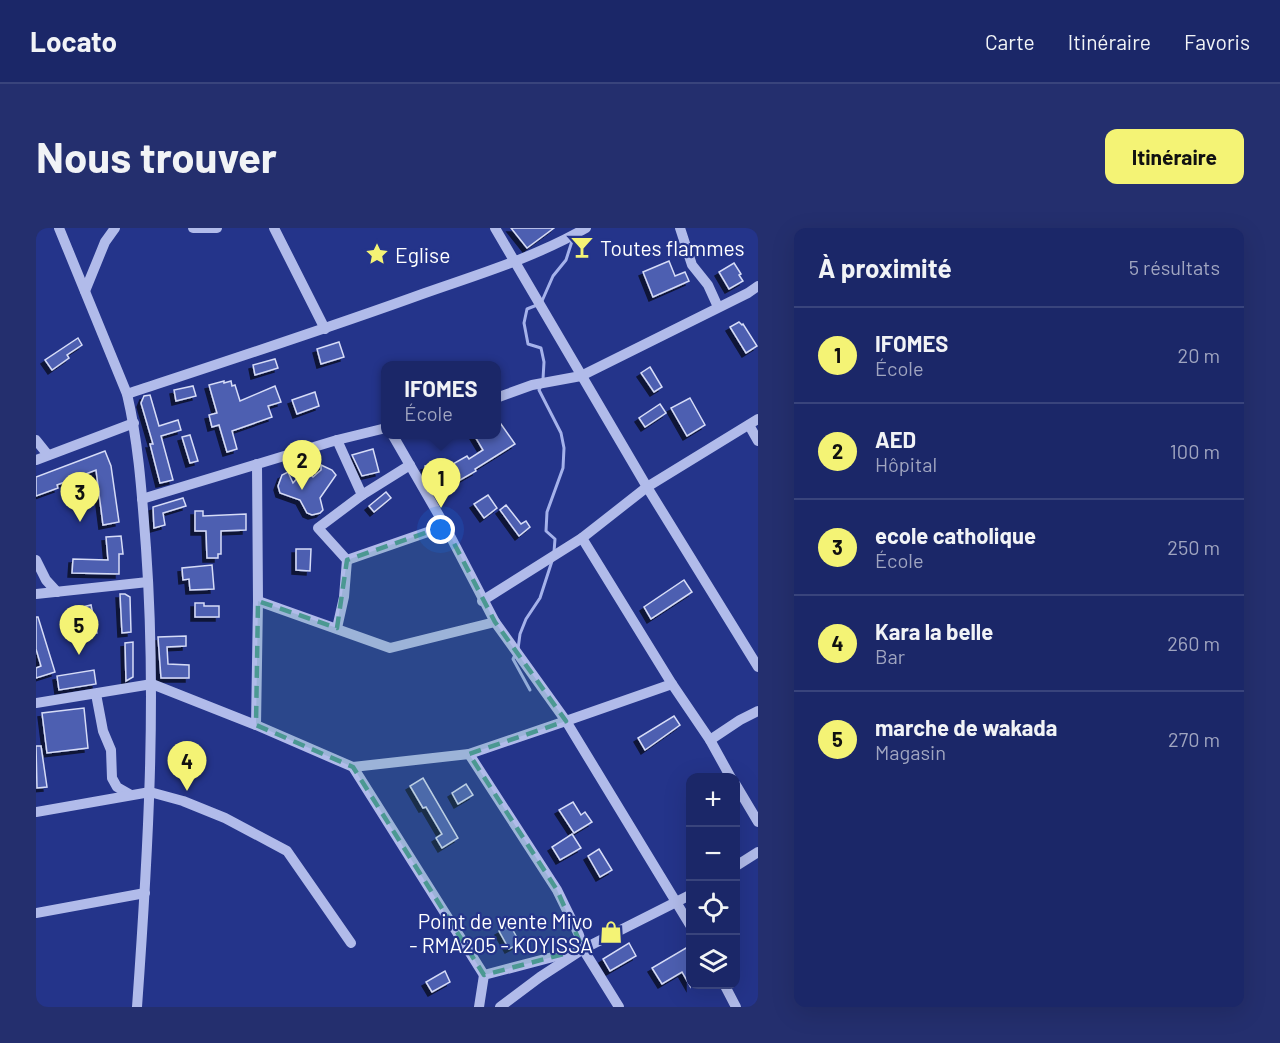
<!DOCTYPE html>
<html lang="fr">
<head>
<meta charset="utf-8">
<style>
  body { margin:0; font-family:Barlow,sans-serif; background:#242f6e; color:#f1f3f6 }
  .controls { position:absolute; right:18px; bottom:18px; display:grid; overflow:hidden; border-radius:12px; box-shadow:0 6px 24px #0002 }
  .controls button { width:54px; height:54px; display:grid; place-items:center; padding:0; border:0; border-bottom:2px solid #39447c; background:#1b2768; color:#f1f3f6; font:30px sans-serif }
  .you { position:absolute; left:405px; top:302px; width:21px; height:21px; margin:-15px; border:4px solid #fff; border-radius:50%; background:#1a73e8; box-shadow:0 0 0 9px #1a73e833 }
  .badge { display:grid; place-items:center; width:39px; height:39px; border-radius:50%; background:#f4f375; color:#111; font-size:20px; font-weight:700 }
  .pin { position:absolute; translate:-50% -50px; filter:drop-shadow(0 2px 3px #0008) }
  .pin::after { content:''; position:absolute; top:32px; width:21px; height:18px; background:inherit; clip-path:polygon(0 0,100% 0,50% 100%) }
  .popup { position:absolute; left:345px; top:133px; width:120px; height:78px; box-sizing:border-box; display:grid; place-content:center; border-radius:12px; background:#1b2768; filter:drop-shadow(0 2px 4px #0005); font-size:20px; white-space:nowrap; color:#a0a5c0 }
  .popup b { font-size:22px; color:#f1f3f6 }
  .popup::after { content:''; position:absolute; left:50%; top:100%; margin-left:-12px; border:12px solid transparent; border-top-color:#1b2768 }
  .list { margin:0; padding:0; list-style:none }
  h2 { display:flex; justify-content:space-between; align-items:center; height:78px; margin:0; padding:0 24px; font-size:26px }
  h2 small { font-size:20px; font-weight:400; color:#a0a5c0 }
  .list li { display:grid; grid-template-columns:39px 1fr auto; gap:18px; align-items:center; box-sizing:border-box; height:96px; padding:0 24px; border-top:2px solid #39447c }
  .list b { display:block; font-size:22px; white-space:nowrap }
  .list p { margin:0; font-size:20px; white-space:nowrap; color:#a0a5c0 }
  .list em { font-size:20px; font-style:normal; color:#a0a5c0 }
  .icon { flex:none; width:33px; height:33px; fill:none; stroke:currentColor; stroke-width:2; stroke-linecap:round; stroke-linejoin:round }
  .map { position:relative; flex:none; width:722px; height:779px; overflow:hidden; border-radius:12px }
  header { display:flex; align-items:center; gap:36px; box-sizing:border-box; height:84px; padding:0 30px; background:#1b2768; border-bottom:2px solid #39447c }
  header strong { font-size:28px }
  nav { display:flex; gap:33px; margin-inline-start:auto; font-size:21px }
  .intro { display:flex; align-items:center; justify-content:space-between; box-sizing:border-box; height:144px; padding:0 36px }
  h1 { margin:0; font-size:42px }
  .button { padding:15px 27px; border-radius:12px; background:#f4f375; color:#111; font-size:21px; font-weight:700 }
  main { display:flex; gap:36px; padding:0 36px }
  aside { flex:1; background:#1b2768; border-radius:12px; box-shadow:0 6px 24px #0002 }
  .map>svg:first-child { display:block }
  .lines { fill:none; stroke-linecap:round; stroke-linejoin:round }
  .stream { stroke:#a5b2eb; stroke-width:3 }
  .building { fill:#4d5eb1; stroke:#d6dcf7; stroke-width:1.5; filter:url(#shadow) }
  .minor { stroke:#b1bbea; stroke-width:10 }
  .marked { fill:#4b9892; fill-opacity:0.2; stroke:#4b9892; stroke-width:4.5; stroke-dasharray:12 8; stroke-linejoin:round }
  .labels { text-anchor:middle; dominant-baseline:central; stroke-width:4.5; stroke-linejoin:round; paint-order:stroke }
  .poi-label { font-size:21px; fill:#fff; stroke:#24348a; text-anchor:start }
</style>
</head>
<body>
<header>
<strong>Locato</strong>
<nav><a>Carte</a><a>Itinéraire</a><a>Favoris</a></nav>
</header>
<div class="intro"><h1>Nous trouver</h1><a class="button">Itinéraire</a></div>
<main>
<div class="map">
<svg width="722" height="779" viewBox="0 0 722 779">
  <defs>
    <filter id="shadow"><feDropShadow dx="-4" dy="4" stdDeviation="0" flood-color="#0009"/></filter>
  </defs>
  <rect width="100%" height="100%" fill="#24348a"/>
  <g class="lines">
    <g class="stream">
      <path d="M506,73L517,48L530,32L537,10"/>
      <path d="M501,77L491,81L488,95L492,116L505,120L508,134L507,151"/>
      <path d="M505,158L503,162L525,205L528,220L527,240L511,284L510,303L519,311L518,324"/>
      <path d="M482,421L484,406L490,391L504,370L516,333"/>
      <path d="M479,427L477,431L494,462"/>
    </g>
  </g>
  <g class="building">
    <path d="M475,0H518L491,20Z"/>
    <path d="M633,33L639,48L649,44L653,53L617,69L607,44Z"/>
    <path d="M698,35L705,46L703,47L707,53L693,61L683,44Z"/>
    <path d="M703,94L706,97L707,96L721,118L710,125L694,99Z"/>
    <path d="M42,110L46,117L31,127L33,130L16,142L9,132Z"/>
    <path d="M303,114L308,129L285,136L281,121Z"/>
    <path d="M239,131L242,140L219,147L217,137Z"/>
    <path d="M614,139L626,159L618,164L605,145Z"/>
    <path d="M188,153V155L195,153L196,158L199,157L204,173L239,158L245,174L232,178L236,189L196,203L201,221L191,224L183,197L176,199L173,187L181,185L173,157Z"/>
    <path d="M157,158L160,168L140,173L138,162Z"/>
    <path d="M279,164L283,178L261,186L256,172Z"/>
    <path d="M114,167L123,198L142,192L145,202L125,208L137,252L124,255L114,216H117L105,175L108,168Z"/>
    <path d="M654,170L669,197L651,208L635,180Z"/>
    <path d="M624,176L630,185L609,199L603,190Z"/>
    <path d="M460,189L479,216L439,241L440,243L403,264L393,249L389,238L407,233L410,240L431,228L433,231L447,222L438,207H460Z"/>
    <path d="M154,207L162,233L154,235L146,209Z"/>
    <path d="M337,221L343,244L326,248L316,227Z"/>
    <path d="M69,223L75,238L83,294L67,297L60,242L21,257L22,260L0,268V249Z"/>
    <path d="M285,237L296,242L300,247L284,270L287,282L284,285L276,287L271,285L264,272L244,265L242,258L246,247L252,244L257,255L267,244L271,243L277,249L285,242Z"/>
    <path d="M350,264L355,270L338,284L333,278Z"/>
    <path d="M452,267L461,280L448,290L438,276Z"/>
    <path d="M147,270L150,278L127,285L129,297L118,300L117,279Z"/>
    <path d="M470,277L485,296L490,293L494,299L483,308L464,282Z"/>
    <path d="M159,283H167V288L210,286V302L185,303V326H182V330H171L170,303H159Z"/>
    <path d="M85,308L87,326H83V346L36,345L37,331L72,332L70,309Z"/>
    <path d="M260,321H275L274,343L260,342Z"/>
    <path d="M176,337L178,361L154,362L153,351L147,352L146,340Z"/>
    <path d="M648,352L656,364L615,391L608,379Z"/>
    <path d="M84,366H89L94,369L95,404L86,405Z"/>
    <path d="M159,375H168V378H183V389H159Z"/>
    <path d="M55,377L61,405L48,408L42,380Z"/>
    <path d="M0,389H2L19,444L0,450V440L5,438L0,421Z"/>
    <path d="M150,408V418L131,419L132,436L153,437V450H125L122,409Z"/>
    <path d="M97,414V449L90,453L89,415Z"/>
    <path d="M58,442L60,456L23,462L21,448Z"/>
    <path d="M48,480L52,520L11,525L6,485Z"/>
    <path d="M638,488L644,497L609,522L602,510Z"/>
    <path d="M0,518H5L11,559L1,560Z"/>
    <path d="M387,550L422,610L406,620L400,610L406,606L390,579L387,580L374,558Z"/>
    <path d="M430,556L437,567L422,576L416,565Z"/>
    <path d="M537,574L545,587L549,584L556,594L538,605L523,582Z"/>
    <path d="M536,606L545,620L524,632L516,619Z"/>
    <path d="M563,621L576,642L564,649L552,628Z"/>
    <path d="M474,697L484,715L473,721L463,703Z"/>
    <path d="M593,715L600,728L574,743L567,731Z"/>
    <path d="M650,720L654,726V758L646,744L626,756L616,740Z"/>
    <path d="M409,743L414,754L396,764L390,754Z"/>
  </g>
  <g class="lines">
    <g class="minor">
      <path d="M23,0L91,166C103,217 106,268 110,320C121,473 112,626 101,779"/>
      <path d="M157,0H181"/>
      <path d="M238,0L289,101"/>
      <path d="M459,0L611,259L722,439"/>
      <path d="M644,0L656,37L672,57L682,79"/>
      <path d="M49,63L69,14L79,0"/>
      <path d="M91,166C191,133 290,101 389,65C443,46 500,29 550,0"/>
      <path d="M460,170L496,157L545,148L712,65L722,58"/>
      <path d="M713,197L722,213"/>
      <path d="M0,212L12,227"/>
      <path d="M301,212L326,267"/>
      <path d="M0,232L98,195"/>
      <path d="M106,271L301,212L350,200"/>
      <path d="M546,310L636,456L674,512L695,550"/>
      <path d="M0,332L10,352L21,364"/>
      <path d="M311,332L409,298"/>
      <path d="M0,366L112,354"/>
      <path d="M222,373L354,420L459,394"/>
      <path d="M446,373L546,310L611,259L722,191"/>
      <path d="M301,400L308,369L311,332L282,300L326,267L374,237"/>
      <path d="M636,456L530,493L654,697"/>
      <path d="M60,466L67,503L75,522L76,550L81,559L95,567"/>
      <path d="M0,475L116,456L220,497L317,539L448,747"/>
      <path d="M220,497L222,373L221,236"/>
      <path d="M674,512L704,492L722,483"/>
      <path d="M433,526L521,662L543,707L547,721L583,779"/>
      <path d="M317,539L433,526L530,493L459,394L409,298L356,206"/>
      <path d="M700,557L722,594"/>
      <path d="M0,584L114,564L147,573L189,590L251,623L315,715"/>
      <path d="M700,638L722,624"/>
      <path d="M0,685L109,665"/>
      <path d="M688,756L700,779"/>
      <path d="M443,779L448,747L536,724"/>
      <path d="M464,779L504,749L547,721L654,667"/>
    </g>
  </g>
  <path class="marked" d="M409,298L459,394L530,493L433,526L521,662L547,721L448,747L317,539L220,497L222,373L301,400L311,332Z"/>
  <defs>
    <g id="bar-bare" transform="scale(1.8)"><path d="M-6-5H6L.8 .8V4.5H3.5V6h-7V4.5H-.8V.8Z" fill="#f4f375" stroke="#24348a" stroke-width="2.5" paint-order="stroke"/></g>
    <g id="sight-bare" transform="scale(1.8)"><path d="M0-6L1.8-2.2L6-1.7L2.9 1.2L3.7 5.4L0 3.3L-3.7 5.4L-2.9 1.2L-6-1.7L-1.8-2.2Z" fill="#f4f375" stroke="#24348a" stroke-width="2.5" paint-order="stroke"/></g>
    <g id="shop-bare" transform="scale(1.8)"><path d="M-5-2.5h2.3a2.7 3.5 0 0 1 5.4 0H5L5.5 6h-11ZM-1.5-2.5h3a1.5 2.3 0 0 0-3 0Z" fill="#f4f375" stroke="#24348a" stroke-width="2.5" paint-order="stroke"/></g>
  </defs>
  <g fill-rule="evenodd">
    <use href="#bar-bare" x="546" y="19"/>
    <use href="#sight-bare" x="341" y="26"/>
    <use href="#shop-bare" x="575" y="704"/>
  </g>
  <g class="labels">
    <g class="poi-label">
      <text x="564" y="19">Toutes flammes</text>
      <text x="359" y="26">Eglise</text>
      <text x="557" y="692" text-anchor="end">Point de vente Mivo<tspan x="557" dy="24">- RMA205 - KOYISSA</tspan></text>
    </g>
  </g>
</svg>
<div class="controls">
<button>+</button>
<button>−</button>
<button><svg class="icon" aria-label="locate" viewBox="0 0 24 24"><circle cx="12" cy="12" r="6"/><path d="M12 2v4M12 18v4M2 12h4M18 12h4"/></svg></button>
<button><svg class="icon" aria-label="layers" viewBox="0 0 24 24"><path d="M12 4l9 5-9 5-9-5zM3 14l9 5 9-5"/></svg></button>
</div>
<div class="you"></div>
<div class="pin badge" style="left:405px;top:280px">1</div>
<div class="popup"><b>IFOMES</b>École</div>
<div class="pin badge" style="left:266px;top:262px">2</div>
<div class="pin badge" style="left:44px;top:294px">3</div>
<div class="pin badge" style="left:151px;top:563px">4</div>
<div class="pin badge" style="left:43px;top:427px">5</div>
</div>
<aside>
<h2>À proximité<small>5 résultats</small></h2>
<ul class="list">
<li><span class="badge">1</span><div><b>IFOMES</b><p>École</p></div><em>20 m</em></li>
<li><span class="badge">2</span><div><b>AED</b><p>Hôpital</p></div><em>100 m</em></li>
<li><span class="badge">3</span><div><b>ecole catholique</b><p>École</p></div><em>250 m</em></li>
<li><span class="badge">4</span><div><b>Kara la belle</b><p>Bar</p></div><em>260 m</em></li>
<li><span class="badge">5</span><div><b>marche de wakada</b><p>Magasin</p></div><em>270 m</em></li>
</ul>
</aside>
</main>
</body>
</html>
